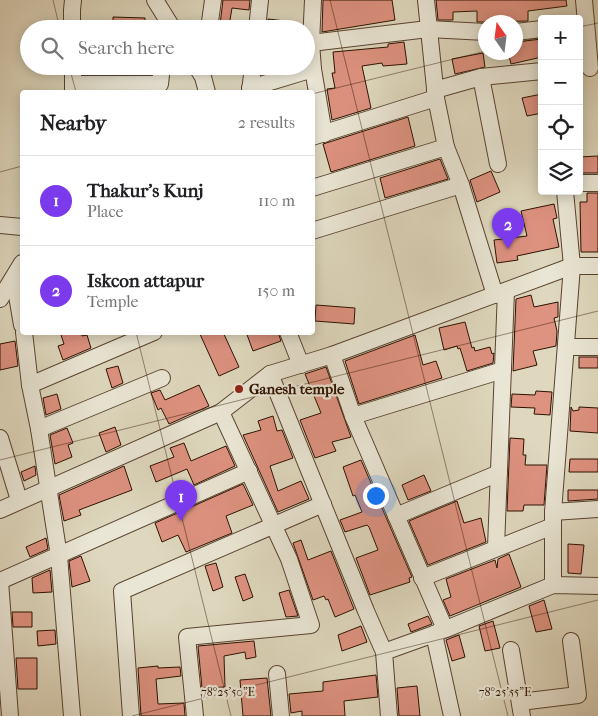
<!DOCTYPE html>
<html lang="en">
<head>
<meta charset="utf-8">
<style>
  body { margin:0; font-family:"IM FELL French Canon",serif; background:#f2f2f2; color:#202124 }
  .controls { position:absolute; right:15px; top:15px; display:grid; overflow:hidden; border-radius:5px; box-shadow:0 2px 12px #0003 }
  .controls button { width:45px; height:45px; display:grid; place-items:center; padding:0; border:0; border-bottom:1px solid #e0e0e0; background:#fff; color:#202124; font:25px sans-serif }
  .compass { position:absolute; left:478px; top:15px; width:45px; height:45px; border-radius:50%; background:#fff; box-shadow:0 2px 12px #0003; rotate:346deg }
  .you { position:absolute; left:375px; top:495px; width:18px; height:18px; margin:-12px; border:4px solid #fff; border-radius:50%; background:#1a73e8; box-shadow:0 0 0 8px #1a73e833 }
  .badge { display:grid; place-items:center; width:32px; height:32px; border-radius:50%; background:#7c3aed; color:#fff; font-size:16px; font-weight:700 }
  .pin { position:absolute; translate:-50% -41px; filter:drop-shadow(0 1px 2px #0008) }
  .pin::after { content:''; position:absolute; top:26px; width:18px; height:15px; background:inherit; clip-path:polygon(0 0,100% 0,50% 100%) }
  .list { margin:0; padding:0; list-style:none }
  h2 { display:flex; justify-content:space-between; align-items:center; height:65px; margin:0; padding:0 20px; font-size:21px }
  h2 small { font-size:16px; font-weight:400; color:#757577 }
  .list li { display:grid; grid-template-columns:32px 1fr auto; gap:15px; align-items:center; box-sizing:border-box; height:90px; padding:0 20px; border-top:1px solid #e0e0e0 }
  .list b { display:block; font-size:19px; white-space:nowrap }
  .list p { margin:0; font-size:16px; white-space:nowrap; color:#757577 }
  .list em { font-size:16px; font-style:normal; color:#757577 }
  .icon { flex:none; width:28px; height:28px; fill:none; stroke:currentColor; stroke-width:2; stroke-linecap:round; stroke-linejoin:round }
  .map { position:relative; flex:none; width:598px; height:716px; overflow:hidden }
  .search { position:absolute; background:#fff; box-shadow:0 2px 12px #0003; left:20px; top:20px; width:295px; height:55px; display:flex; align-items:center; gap:12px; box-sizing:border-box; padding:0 18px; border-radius:28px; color:#757577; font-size:19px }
  .panel { position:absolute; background:#fff; box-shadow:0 2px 12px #0003; left:20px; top:90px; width:295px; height:245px; border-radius:5px }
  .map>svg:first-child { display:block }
  .building { fill:#de9280; stroke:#2d1100 }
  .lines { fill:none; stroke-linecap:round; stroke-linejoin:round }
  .minor-casing { stroke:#5a4330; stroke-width:18 }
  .minor { stroke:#eae6d5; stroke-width:16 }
  .ticks { fill:none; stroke:#2d1100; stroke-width:1; stroke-opacity:0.45 }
  .poi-dot { fill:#8f2418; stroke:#eae6d5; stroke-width:2 }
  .labels { text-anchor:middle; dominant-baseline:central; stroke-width:4.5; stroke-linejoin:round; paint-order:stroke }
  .poi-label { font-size:15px; font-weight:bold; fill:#2d1100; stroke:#eae6d5; text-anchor:start }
  .ticks-label { font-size:12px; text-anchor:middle; fill:#2d1100; stroke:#eae6d5; stroke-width:4.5; stroke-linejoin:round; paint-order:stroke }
</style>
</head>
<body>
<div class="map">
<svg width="598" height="716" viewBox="0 0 598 716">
  <rect width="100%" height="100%" fill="#dfd8be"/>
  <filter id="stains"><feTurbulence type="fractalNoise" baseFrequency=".004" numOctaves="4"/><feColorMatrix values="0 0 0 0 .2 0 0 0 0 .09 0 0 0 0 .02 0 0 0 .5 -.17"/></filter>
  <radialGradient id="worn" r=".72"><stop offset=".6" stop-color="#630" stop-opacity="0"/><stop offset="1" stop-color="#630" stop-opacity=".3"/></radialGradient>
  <g class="building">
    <path d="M223,0H250L249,10L232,8L229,26L220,25Z"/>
    <path d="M323,0H392L395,20L322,32Z"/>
    <path d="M436,0H566L567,6L528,11V21L488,22H477V11L453,12V20H438Z"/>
    <path d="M113,17L145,18V29H113Z"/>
    <path d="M268,19L294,22V29H267Z"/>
    <path d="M542,39V57L511,64L508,52H516V42Z"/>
    <path d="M404,42L407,64L383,66L382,63L362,66L371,108L332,120L327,89L335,88L332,73H335L333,52L388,47V44Z"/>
    <path d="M483,53L485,67L455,74L452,59Z"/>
    <path d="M542,94V113L527,116L522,98Z"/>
    <path d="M408,117L415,146L331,172L323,144Z"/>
    <path d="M598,156V173H579V157Z"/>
    <path d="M440,159L448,179L385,198L380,178Z"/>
    <path d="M491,171L500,192L477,202L470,180Z"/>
    <path d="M587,193H598V252H581L580,202H587Z"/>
    <path d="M554,204L557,218L553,219L559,247L517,256L518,260L497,263L494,240L527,236L521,211Z"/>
    <path d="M531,295L534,307L558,302V317L554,318L557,331L556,346L533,351L537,365L513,371L516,299Z"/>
    <path d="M316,305L355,308L354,324L315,321Z"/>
    <path d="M465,322L472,348L474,347L475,351L490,347L492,354L494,353L493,363L467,371L460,348L458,349L457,346L444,350L439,328Z"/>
    <path d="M60,332H81L82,336L87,335L91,348L63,360L58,346L64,344Z"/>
    <path d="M199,332H223L239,367L219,376Z"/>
    <path d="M246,332H278L281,341L253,351Z"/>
    <path d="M415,335L423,365L436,361L442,378L359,404L345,361Z"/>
    <path d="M15,341L18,366L0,370V344Z"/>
    <rect x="579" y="357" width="19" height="11"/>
    <path d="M118,366L123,383L112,388L106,369Z"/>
    <path d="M326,367L351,437L332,442L336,451L315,458L300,420L321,413L305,374Z"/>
    <path d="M199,385L209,406L169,424L161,408L158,410L151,393L160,390L165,400Z"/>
    <path d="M536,391L552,392L550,415L534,414L535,408L511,407L512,394L535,395Z"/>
    <path d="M57,394L61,409L46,415L43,398Z"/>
    <path d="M571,407L573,411L579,410V407L598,408V433L570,431Z"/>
    <path d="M273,416L277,431L282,430L293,458L270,466L278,491L301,481L309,499L278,512L243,435L261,430L258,421Z"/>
    <path d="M115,427L121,445L106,452L99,433Z"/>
    <path d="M67,428L73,443L68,445L72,457L55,464L50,435Z"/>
    <path d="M510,438L524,439L523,455H526L525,465H547L544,505H524L523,511H507Z"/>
    <path d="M184,443L191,461L226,446L235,466L194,485L187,469L156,482L150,466L174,457L170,448Z"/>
    <path d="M570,459H598V472H569Z"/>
    <path d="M361,460L412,577L409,578L410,582L370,595L356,558L378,550L369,527L367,525L345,532L340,520L362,512L355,495L353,496L343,467Z"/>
    <path d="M35,466L36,475L24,481L21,472Z"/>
    <path d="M124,466L132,490L79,510L81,515L64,521L59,495Z"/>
    <path d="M424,475L431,491L408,500L402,485Z"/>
    <path d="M243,484L253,505L226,516L232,533L186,552L178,535L162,542L155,523Z"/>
    <path d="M568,490H598V499L568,501Z"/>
    <path d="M457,501L464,523L481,518L486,542L428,565L409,521Z"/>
    <path d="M46,538L48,549L30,557L26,547Z"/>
    <path d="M301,540L308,560L331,551L354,609L335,617L328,599L326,600L324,596L313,600L293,543Z"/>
    <path d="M568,544L584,545L581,574L568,573Z"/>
    <path d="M509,554L521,587L450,616L443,600L451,597L446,579L495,560L497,568L498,559Z"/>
    <path d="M81,556L90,581L72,587L69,561Z"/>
    <path d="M216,563L223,587L213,591L205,566Z"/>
    <path d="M50,570L52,592L33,593L32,578Z"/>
    <path d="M245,574L253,597L243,601L235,577Z"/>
    <path d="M289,590L298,616L286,617L279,593Z"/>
    <path d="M544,600L552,629L536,632L529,606Z"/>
    <path d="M12,612H32V627H13Z"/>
    <path d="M428,616L432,624L411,632L408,624Z"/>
    <path d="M493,621L500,648L485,651L479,626Z"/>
    <path d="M361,626L367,642L342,651L338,635Z"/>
    <path d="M55,630L56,644L38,646L37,631Z"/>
    <path d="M459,635L465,657L452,661L446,640Z"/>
    <path d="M254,641L256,657L246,659L245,652L224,656L225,687L202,688L198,646Z"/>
    <path d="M16,658H37V689H18Z"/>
    <path d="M158,666V668L180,667L181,676L156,679L158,704L184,703L185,716H141L138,668Z"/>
    <path d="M376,675L378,697L344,701L345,716H302V711L291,713L289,694L323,691V682Z"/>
    <path d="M267,678L271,716H243L240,680Z"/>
    <path d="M417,686L420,716H399L397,688Z"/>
  </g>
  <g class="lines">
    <g class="minor-casing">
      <g id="minor">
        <path d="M155,0L173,29"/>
        <path d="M313,0L311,43L313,69L324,134"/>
        <path d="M426,0L436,98L446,147L461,185L495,295"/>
        <path d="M584,0L590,68"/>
        <path d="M72,29V10L73,0"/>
        <path d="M209,29L213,0"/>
        <path d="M257,29L260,0"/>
        <path d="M516,32L542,29"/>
        <path d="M311,43L428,29L486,32"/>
        <path d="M73,66V92"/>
        <path d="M196,66L203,77L207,92"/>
        <path d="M481,77L498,164"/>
        <path d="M73,84H160L162,66"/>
        <path d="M250,88L313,69"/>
        <path d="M435,90L481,77L542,71"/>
        <path d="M250,92L253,66"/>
        <path d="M312,137L436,98"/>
        <path d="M579,183H598"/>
        <path d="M312,188L446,147"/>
        <path d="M0,225L22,227"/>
        <path d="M312,231L461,185"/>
        <path d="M14,278L22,325"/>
        <path d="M0,299L22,263"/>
        <path d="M24,332L30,385L39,429L59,556L72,716"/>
        <path d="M288,332L301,365"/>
        <path d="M566,347H598"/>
        <path d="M332,355L353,416L445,629"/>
        <path d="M270,374L366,611L384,652"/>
        <path d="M30,385L154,332"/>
        <path d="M353,416L503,370"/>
        <path d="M39,429L162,378"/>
        <path d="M0,438L19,500"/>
        <path d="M0,510L221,412L270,374L332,355L572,266H598"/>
        <path d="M553,512L598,509"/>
        <path d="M396,516L499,473"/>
        <path d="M496,547L506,291"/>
        <path d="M422,578L553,526"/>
        <path d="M0,581L249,471"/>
        <path d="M0,581L10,716"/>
        <path d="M553,585V512L572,266L565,191"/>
        <path d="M434,634L452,716"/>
        <path d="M511,650L522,716"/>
        <path d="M277,674L281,716"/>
        <path d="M520,702L578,695L571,641"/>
        <path d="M131,716L122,591L323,504"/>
        <path d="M195,716L187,637L311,625L289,559L221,412"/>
        <path d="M389,716L384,652L434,634L553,585L598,586"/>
      </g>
    </g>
    <use href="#minor" class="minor"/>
  </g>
  <path class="ticks" d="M53,0L60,29M330,0L508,716M579,27L598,23M516,43L542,37M69,66L76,92M312,94L486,51M0,172L22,166M136,332L231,716M0,460L598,311M132,716L598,600"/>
  <circle class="poi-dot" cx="239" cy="389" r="5"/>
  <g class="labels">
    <g class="poi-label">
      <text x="249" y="389">Ganesh temple</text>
    </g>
  </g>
  <g class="ticks-label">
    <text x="228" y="696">78°25'50"E</text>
    <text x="505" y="696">78°25'55"E</text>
  </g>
  <rect width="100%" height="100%" filter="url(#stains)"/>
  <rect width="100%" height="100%" fill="url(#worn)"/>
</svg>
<div class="controls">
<button>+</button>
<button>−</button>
<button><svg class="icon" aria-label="locate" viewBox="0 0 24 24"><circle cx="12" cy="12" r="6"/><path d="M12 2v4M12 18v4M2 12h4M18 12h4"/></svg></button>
<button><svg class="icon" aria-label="layers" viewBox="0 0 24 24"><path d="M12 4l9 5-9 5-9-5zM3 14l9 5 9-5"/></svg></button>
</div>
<svg class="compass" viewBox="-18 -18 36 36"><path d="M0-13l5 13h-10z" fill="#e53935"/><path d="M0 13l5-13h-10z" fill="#757577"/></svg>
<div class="you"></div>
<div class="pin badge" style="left:181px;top:521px">1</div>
<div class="pin badge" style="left:508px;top:249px">2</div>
<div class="search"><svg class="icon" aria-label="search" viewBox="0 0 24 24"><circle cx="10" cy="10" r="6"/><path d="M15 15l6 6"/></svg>Search here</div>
<section class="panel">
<h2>Nearby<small>2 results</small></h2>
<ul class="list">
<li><span class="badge">1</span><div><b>Thakur's Kunj</b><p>Place</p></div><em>110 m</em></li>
<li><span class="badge">2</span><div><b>Iskcon attapur</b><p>Temple</p></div><em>150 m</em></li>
</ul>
</section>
</div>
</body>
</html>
